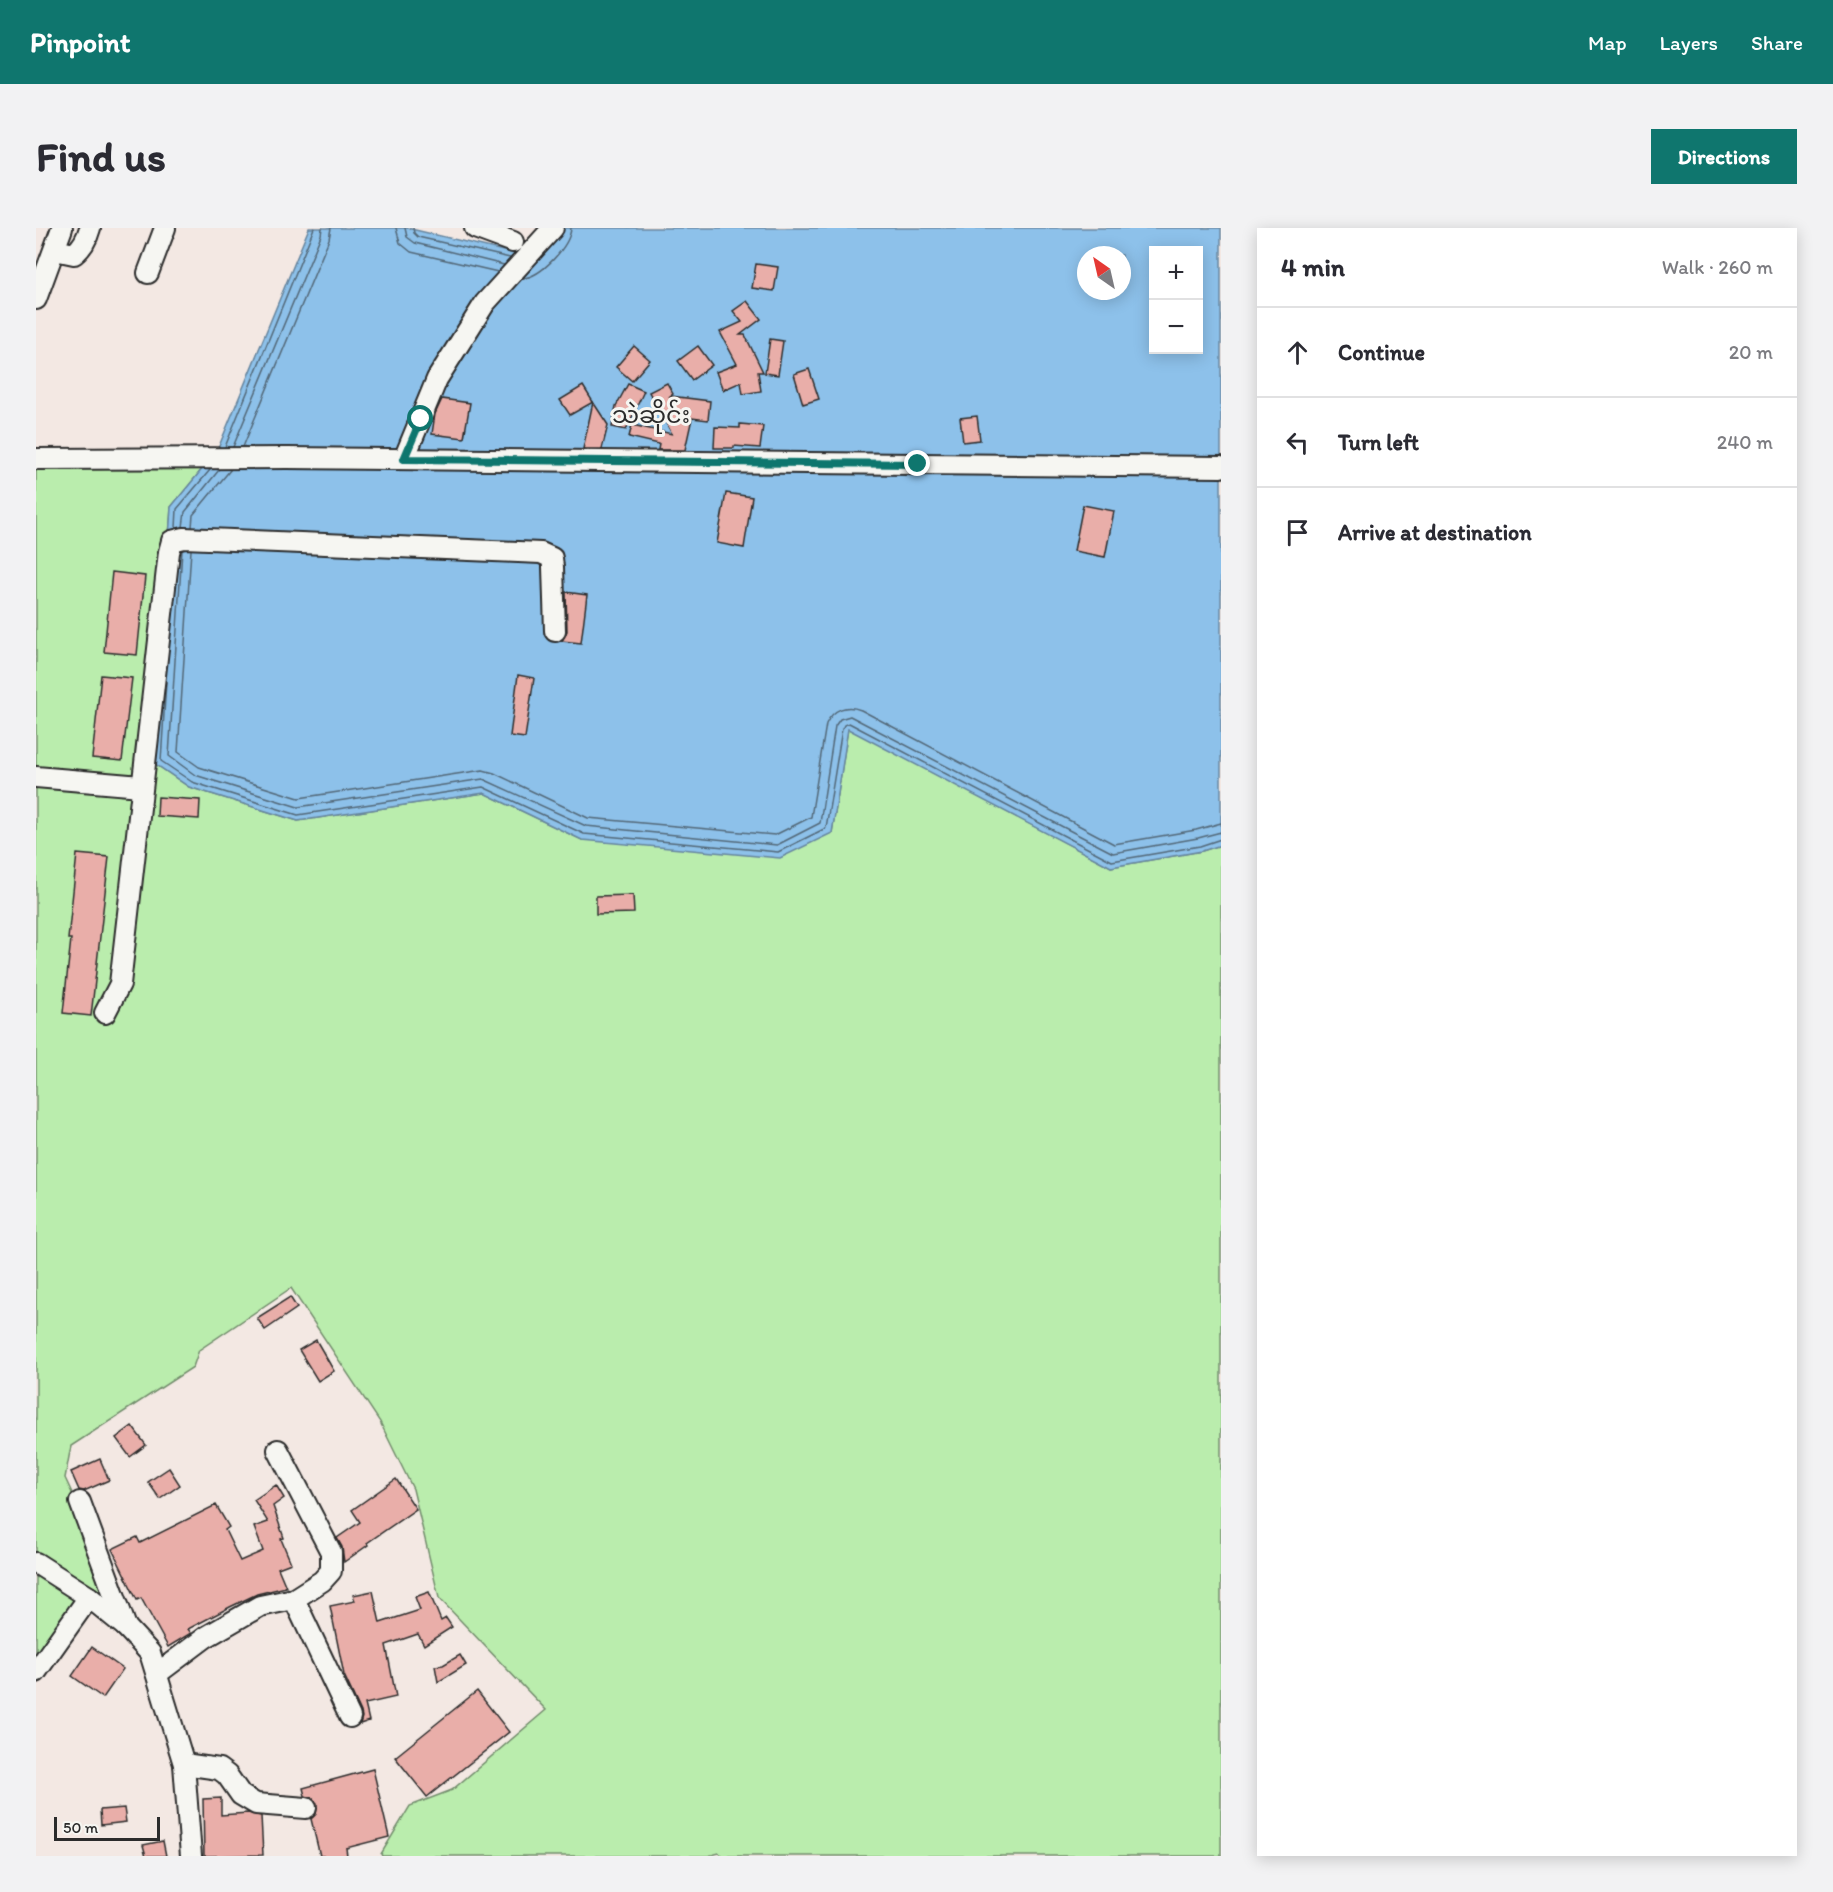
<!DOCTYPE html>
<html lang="en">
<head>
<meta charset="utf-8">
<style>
  body { margin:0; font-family:Itim,"Noto Sans Myanmar",sans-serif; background:#f2f2f3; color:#2b2b33 }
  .controls { position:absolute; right:18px; top:18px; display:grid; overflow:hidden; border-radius:0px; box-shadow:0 3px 15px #0003 }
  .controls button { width:54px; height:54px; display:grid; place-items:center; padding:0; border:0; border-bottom:2px solid #e1e1e2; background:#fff; color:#2b2b33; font:30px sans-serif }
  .compass { position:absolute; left:1041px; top:18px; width:54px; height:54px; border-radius:50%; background:#fff; box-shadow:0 3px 15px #0003; rotate:326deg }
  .scale { position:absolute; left:18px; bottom:15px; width:106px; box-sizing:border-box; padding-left:6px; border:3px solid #2b2b2b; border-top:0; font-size:16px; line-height:21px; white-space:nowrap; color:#2b2b2b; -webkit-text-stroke:4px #f6f6f2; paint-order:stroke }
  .stop { position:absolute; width:18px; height:18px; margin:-14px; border:4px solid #0f766e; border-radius:50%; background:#fff }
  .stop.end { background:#0f766e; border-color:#fff; box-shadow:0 2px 6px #0008 }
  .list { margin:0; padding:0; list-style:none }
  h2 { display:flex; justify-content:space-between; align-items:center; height:78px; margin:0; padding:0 24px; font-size:26px }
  h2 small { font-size:20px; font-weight:400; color:#7c7c81 }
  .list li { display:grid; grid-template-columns:39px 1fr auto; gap:18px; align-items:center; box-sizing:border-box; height:90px; padding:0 24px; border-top:2px solid #e1e1e2 }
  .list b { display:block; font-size:22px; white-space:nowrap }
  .list em { font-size:20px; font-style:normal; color:#7c7c81 }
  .icon { flex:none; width:33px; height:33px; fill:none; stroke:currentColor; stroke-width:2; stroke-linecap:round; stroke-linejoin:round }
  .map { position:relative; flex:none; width:1185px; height:1628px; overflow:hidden; border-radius:0px }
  header { display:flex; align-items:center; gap:36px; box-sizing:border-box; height:84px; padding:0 30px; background:#0f766e; color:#fff }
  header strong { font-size:28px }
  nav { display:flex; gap:33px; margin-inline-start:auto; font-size:21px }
  .intro { display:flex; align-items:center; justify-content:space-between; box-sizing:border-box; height:144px; padding:0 36px }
  h1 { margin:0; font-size:42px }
  .button { padding:15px 27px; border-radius:0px; background:#0f766e; color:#fff; font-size:21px; font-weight:700 }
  main { display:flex; gap:36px; padding:0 36px }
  aside { flex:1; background:#fff; border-radius:0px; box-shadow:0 3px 15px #0003 }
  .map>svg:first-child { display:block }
  .green { fill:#baedad; stroke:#728c6c; stroke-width:1.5 }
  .water { fill:#8dc1ea; stroke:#66859e; stroke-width:1.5; fill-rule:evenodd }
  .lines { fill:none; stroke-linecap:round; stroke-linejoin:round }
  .shore { stroke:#526777; stroke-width:1.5 }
  .building { fill:#e9aea9; stroke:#2b2b2b; stroke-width:1.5 }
  .minor-casing { stroke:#2b2b2b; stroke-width:24 }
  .minor { stroke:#f6f6f2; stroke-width:20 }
  .route { stroke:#0f766e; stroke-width:8 }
  .labels { text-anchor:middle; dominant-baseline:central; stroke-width:6; stroke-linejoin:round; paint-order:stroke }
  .quarter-label { font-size:24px; fill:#2b2b2b; stroke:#f6f6f2 }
</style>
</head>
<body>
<header>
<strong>Pinpoint</strong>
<nav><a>Map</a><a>Layers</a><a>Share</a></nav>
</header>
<div class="intro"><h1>Find us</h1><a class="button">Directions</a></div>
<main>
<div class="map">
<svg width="1185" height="1628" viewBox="0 0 1185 1628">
  <rect width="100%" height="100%" fill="#f3e8e3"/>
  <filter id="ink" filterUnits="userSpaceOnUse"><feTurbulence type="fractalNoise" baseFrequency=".0167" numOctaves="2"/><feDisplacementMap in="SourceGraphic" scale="12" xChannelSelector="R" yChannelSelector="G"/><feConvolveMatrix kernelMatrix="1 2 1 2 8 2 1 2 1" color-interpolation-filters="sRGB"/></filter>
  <g filter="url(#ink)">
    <path class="green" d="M181,223L135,279L118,535L153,559L262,593L448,565L546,612L796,605L812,500L1075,639L1166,623L1185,617V1628H687L683,1625L672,1628H346L345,1626L374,1578L416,1562L510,1482L403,1370L377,1261L344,1194L255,1060L163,1122L157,1139L35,1218L29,1250L83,1365L40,1385L0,1434V229Z"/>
    <path class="water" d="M273,0H371L488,28L515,0H1185V617L1166,623L1075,639L812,501L796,605L744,630L546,612L448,565L262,593L153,559L118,535L135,279L181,223ZM1118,22H1162V122H1118ZM1050,27H1086V63H1050Z"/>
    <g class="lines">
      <g class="shore">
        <path d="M360,0L364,15L375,24L462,44"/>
        <path d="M369,0L371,9L379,15L468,37"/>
        <path d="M377,0L378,5L382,9L474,30"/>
        <path d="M487,50C505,49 534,18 535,0"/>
        <path d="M189,219L278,0"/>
        <path d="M197,219L285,7L286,0"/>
        <path d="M207,219L293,11L295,0"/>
        <path d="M147,299L149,284L183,242"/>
        <path d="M156,299L157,287L195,241"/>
        <path d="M140,300L141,281L174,242"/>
        <path d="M146,322L133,528L159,547L262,579L447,551L550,598L741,617L784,595L799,498L804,491L814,488L1077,625L1162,610L1185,604"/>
        <path d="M155,322L142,524L163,539L263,570L447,542L458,545L552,590L739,607L775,589L790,496C797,481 810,476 825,482L1078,616L1160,602L1185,595"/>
        <path d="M130,454L125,533L156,554L262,587L447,559L548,606L742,624L790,600L806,501L808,497L813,495L1076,633L1164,618L1185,611"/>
      </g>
    </g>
    <g class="building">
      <path d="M720,36L742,39L738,63L716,60Z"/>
      <path d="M711,73L725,91L704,107H709L727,144H722L725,163L707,166L705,154L687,162L680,144L701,136L684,104L706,94L697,83Z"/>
      <path d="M734,111L747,113L742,147L729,145Z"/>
      <path d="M598,118L614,132L596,153L580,139Z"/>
      <path d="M662,118L676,137L656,152L642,133Z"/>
      <path d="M773,141L783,171L767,176L758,146Z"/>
      <path d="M631,155L637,166L634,168L674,173L672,192L656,190L649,222H622L623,216L593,209L596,197L636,206L613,164Z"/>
      <path d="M592,156L608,163L590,202L576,199L580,178Z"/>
      <path d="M547,158L557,174L534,187L524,172Z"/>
      <path d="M406,171L434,175L428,210L396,206L399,186Z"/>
      <path d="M557,174L572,197L566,221H547Z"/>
      <path d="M941,188L944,212L927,214L924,190Z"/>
      <path d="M704,196L727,198L724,220L698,218V220H678L679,199L704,200Z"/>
      <path d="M690,265L716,269L708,320L681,315Z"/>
      <path d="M1047,277L1078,283L1069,329L1038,323Z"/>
      <path d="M76,344L109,348L101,427L68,424Z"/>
      <path d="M530,364L551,367L545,415L526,413L531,403Z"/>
      <path d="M65,447L96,450L86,533L56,530Z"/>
      <path d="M482,447L498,450L489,510L474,508Z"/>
      <path d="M122,569L164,572L163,591L121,588Z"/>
      <path d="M41,626L73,629L55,788L27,785L35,711H32Z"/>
      <path d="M597,667L598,685L560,686V668Z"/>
      <path d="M254,1069L261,1080L229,1102L221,1090Z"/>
      <path d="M280,1112L298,1143L282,1153L263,1122Z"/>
      <path d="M96,1198L110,1217L94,1229L80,1210Z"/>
      <path d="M64,1231L73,1252L48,1263L43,1262L35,1244Z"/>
      <path d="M133,1240L144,1257L124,1271L112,1254Z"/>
      <path d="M360,1251L380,1281L331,1315L332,1317L308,1334L306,1319L301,1310L324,1294L316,1282Z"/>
      <path d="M240,1257L248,1270L237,1278L248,1310L245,1311L255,1335L242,1340L250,1359L221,1366L194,1379L152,1401L155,1405L132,1419L105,1370L101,1372L76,1321L101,1309L104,1315L180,1277L193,1299L189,1302L204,1333L227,1323L218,1299L232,1294L218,1272Z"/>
      <path d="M337,1363L344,1395L384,1382L379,1369L393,1364L405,1393L410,1390L416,1399L388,1417L382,1406L350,1417L360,1469L329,1476L333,1493L324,1496L326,1489L325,1484L308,1447L294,1378L319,1373L317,1367Z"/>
      <path d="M56,1419L87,1441L67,1470L36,1448Z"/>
      <path d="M424,1427L430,1437L402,1454L399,1438L407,1437Z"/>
      <path d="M441,1463L473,1504L391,1569L359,1529Z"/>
      <path d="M337,1541L353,1609L310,1620L311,1628H284L275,1591L280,1586L281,1575L276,1570L269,1568L267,1560Z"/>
      <path d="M185,1570V1587L212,1585L225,1588L227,1627L168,1628L167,1571Z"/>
      <path d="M88,1580L90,1594L65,1597L64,1582Z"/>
      <path d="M127,1613L130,1628H110L107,1617Z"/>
    </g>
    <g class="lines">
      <g class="minor-casing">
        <g id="minor">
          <path d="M439,0L477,14"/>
          <path d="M19,22L38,26C47,19 51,11 54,0"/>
          <path d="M112,45L129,0"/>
          <path d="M0,71L26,0"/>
          <path d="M0,231L251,230L1185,239"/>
          <path d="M368,231L401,151L449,75L517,0"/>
          <path d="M0,549L105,558"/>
          <path d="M69,785L84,756L133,324L136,313L148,310L505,325L516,330L517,339L519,403"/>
          <path d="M44,1274L90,1399"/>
          <path d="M0,1335L53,1369L90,1399L114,1425L148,1536L155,1628"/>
          <path d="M258,1371L314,1489"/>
          <path d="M0,1444L53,1369"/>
          <path d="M122,1445L170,1409L224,1378L258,1371L286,1353L295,1343V1324L242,1222"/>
          <path d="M148,1536L183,1541L191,1547L205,1567L220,1576L270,1580"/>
        </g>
      </g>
      <use href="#minor" class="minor"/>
    </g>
  </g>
  <g class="lines" filter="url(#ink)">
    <path class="route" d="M385,191L368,231L882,236"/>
  </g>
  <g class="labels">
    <g class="quarter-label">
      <text x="615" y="186">သဲဆိုင်း</text>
    </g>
  </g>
</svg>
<div class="controls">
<button>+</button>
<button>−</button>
</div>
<svg class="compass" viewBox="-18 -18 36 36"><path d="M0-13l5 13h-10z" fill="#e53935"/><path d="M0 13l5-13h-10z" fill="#7c7c81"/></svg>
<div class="scale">50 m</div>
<div class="stop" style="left:385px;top:191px"></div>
<div class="stop end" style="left:882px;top:236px"></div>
</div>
<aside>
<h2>4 min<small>Walk · 260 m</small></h2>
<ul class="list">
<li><svg class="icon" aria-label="ahead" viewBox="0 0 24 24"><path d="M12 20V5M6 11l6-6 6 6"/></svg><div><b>Continue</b></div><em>20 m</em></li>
<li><svg class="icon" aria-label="left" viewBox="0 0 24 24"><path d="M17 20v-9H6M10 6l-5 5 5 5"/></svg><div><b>Turn left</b></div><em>240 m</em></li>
<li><svg class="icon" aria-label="arrive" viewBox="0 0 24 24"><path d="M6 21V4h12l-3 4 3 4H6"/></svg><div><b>Arrive at destination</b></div></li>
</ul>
</aside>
</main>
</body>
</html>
